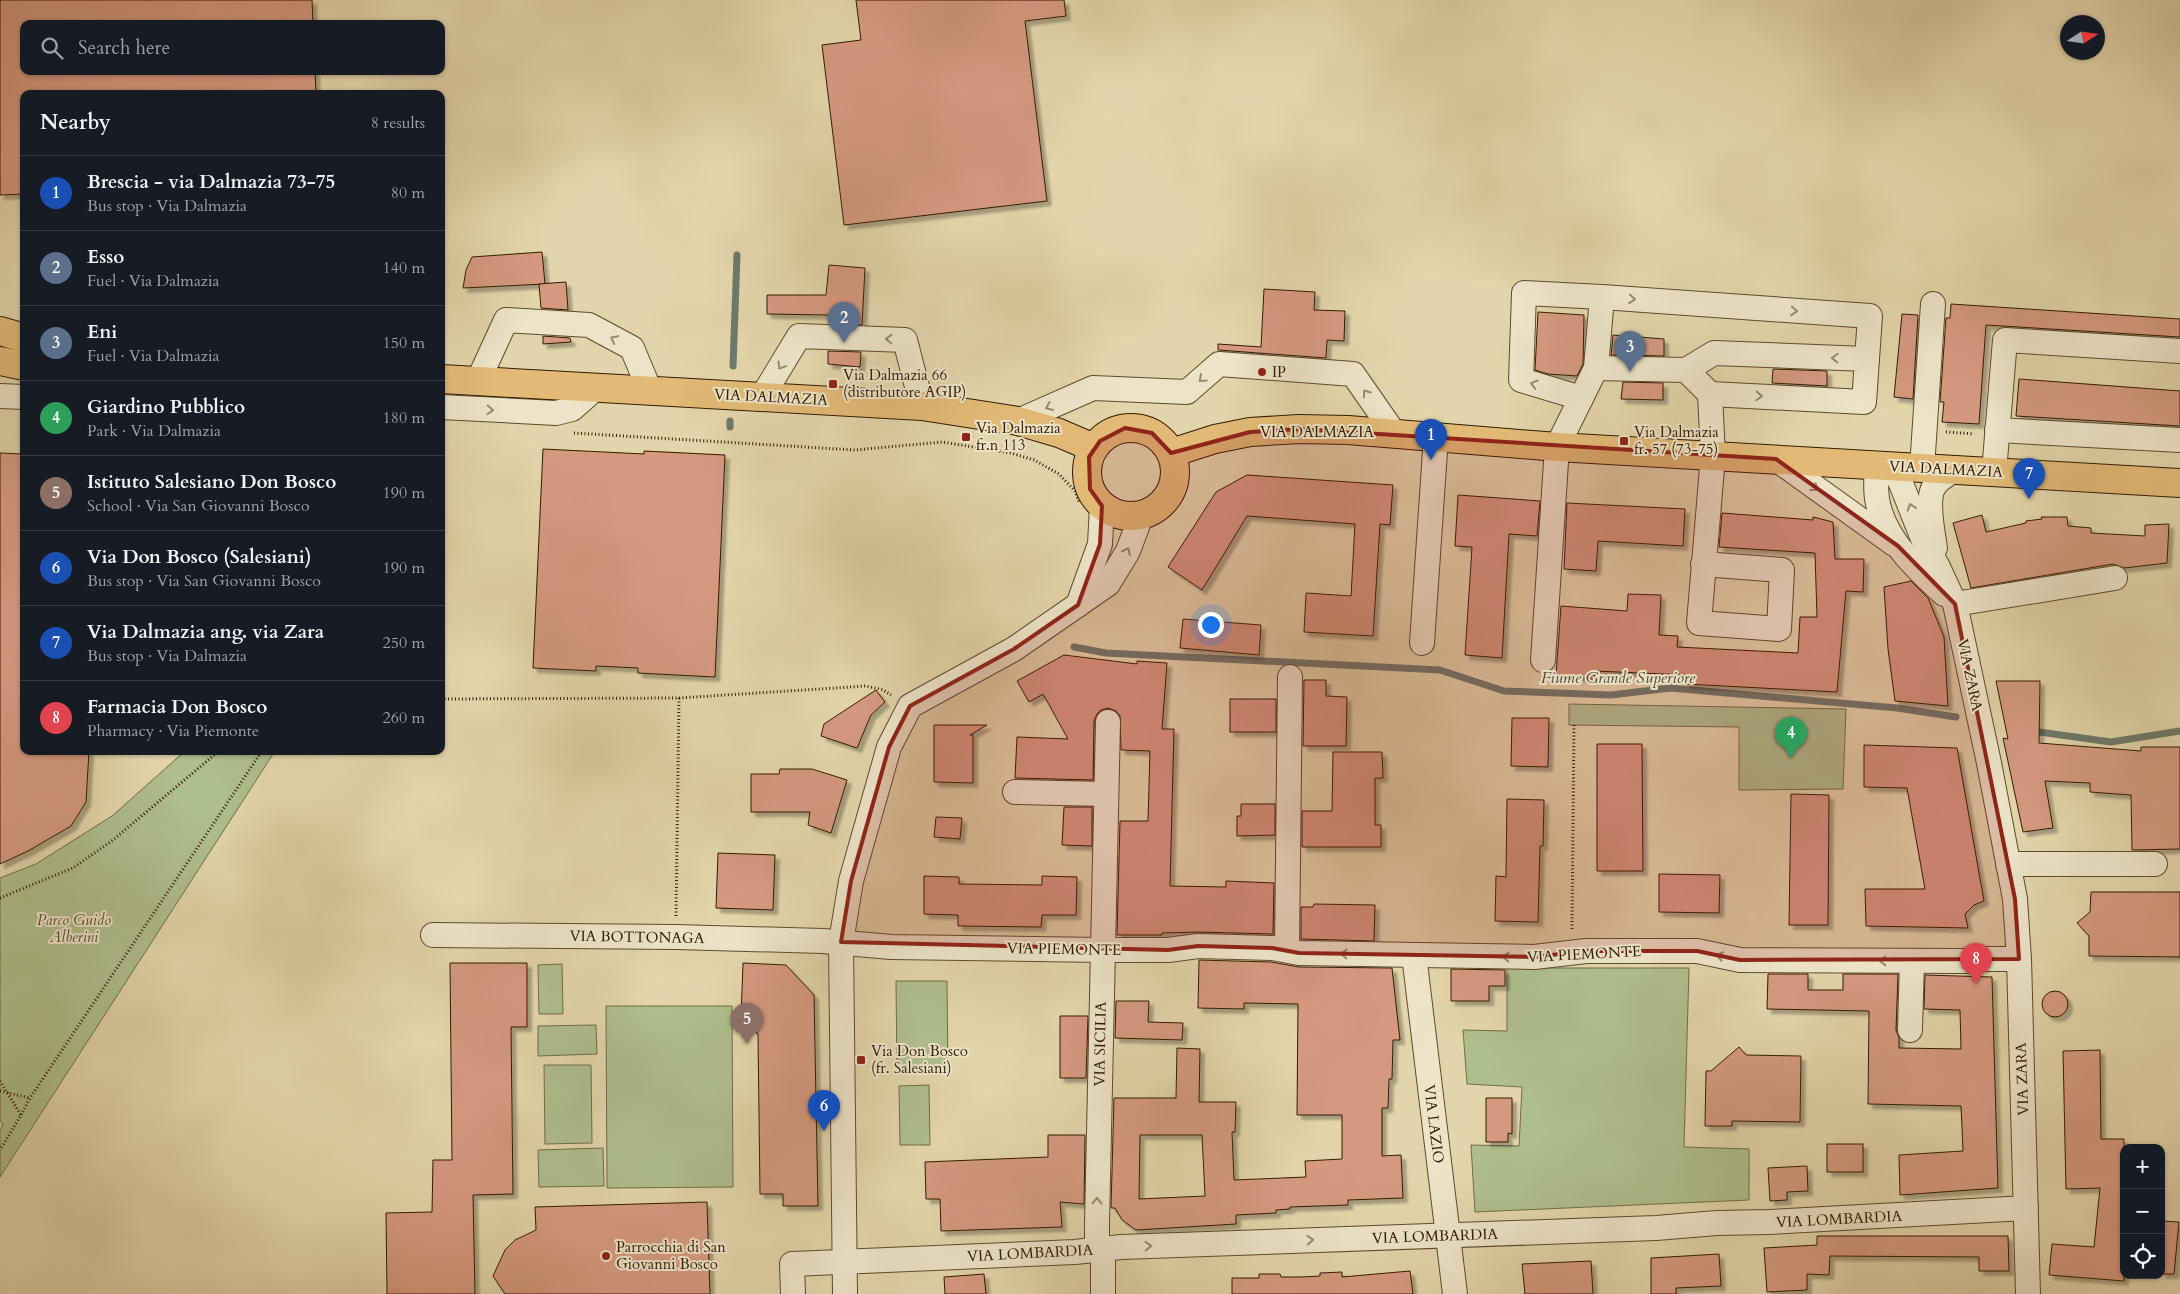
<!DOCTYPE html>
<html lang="en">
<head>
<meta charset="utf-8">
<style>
  body { margin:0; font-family:Cardo,serif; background:#20242c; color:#f1f3f6 }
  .controls { position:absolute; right:15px; bottom:15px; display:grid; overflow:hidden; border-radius:10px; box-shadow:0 1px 4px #0004 }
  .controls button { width:45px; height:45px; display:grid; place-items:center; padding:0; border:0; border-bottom:1px solid #363941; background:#171b24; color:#f1f3f6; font:25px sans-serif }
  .compass { position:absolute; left:2060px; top:15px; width:45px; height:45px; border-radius:50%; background:#171b24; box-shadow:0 1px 4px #0004; rotate:78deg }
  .you { position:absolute; left:1210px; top:624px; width:18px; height:18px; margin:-12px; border:4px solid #fff; border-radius:50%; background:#1a73e8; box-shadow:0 0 0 8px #1a73e833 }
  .badge { display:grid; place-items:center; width:32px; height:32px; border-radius:50%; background:#1a73e8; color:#fff; font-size:16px; font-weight:700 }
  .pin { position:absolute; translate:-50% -41px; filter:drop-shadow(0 1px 2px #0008) }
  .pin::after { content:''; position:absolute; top:26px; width:18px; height:15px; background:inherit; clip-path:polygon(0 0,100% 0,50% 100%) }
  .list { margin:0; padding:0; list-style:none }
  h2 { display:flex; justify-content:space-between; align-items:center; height:65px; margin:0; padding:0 20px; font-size:21px }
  h2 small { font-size:16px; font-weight:400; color:#9ea1a6 }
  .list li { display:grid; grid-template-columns:32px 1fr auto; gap:15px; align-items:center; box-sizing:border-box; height:75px; padding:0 20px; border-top:1px solid #363941 }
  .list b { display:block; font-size:19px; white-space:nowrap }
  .list p { margin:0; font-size:16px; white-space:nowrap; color:#9ea1a6 }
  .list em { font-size:16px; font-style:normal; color:#9ea1a6 }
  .icon { flex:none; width:28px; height:28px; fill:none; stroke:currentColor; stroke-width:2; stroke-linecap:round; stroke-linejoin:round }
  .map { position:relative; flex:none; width:2180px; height:1294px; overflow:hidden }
  .search { position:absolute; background:#171b24; box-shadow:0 1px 4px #0004; left:20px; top:20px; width:425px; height:55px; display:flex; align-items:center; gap:12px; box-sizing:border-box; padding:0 18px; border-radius:10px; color:#9ea1a6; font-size:19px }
  .panel { position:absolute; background:#171b24; box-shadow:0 1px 4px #0004; left:20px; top:90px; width:425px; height:665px; border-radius:10px }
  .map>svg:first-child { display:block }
  .green { fill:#afbe8d; stroke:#706c48 }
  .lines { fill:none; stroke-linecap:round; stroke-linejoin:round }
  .stream { stroke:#6e796a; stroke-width:7 }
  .building { fill:#d59980; stroke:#311a02; fill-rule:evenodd; filter:url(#shadow) }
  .minor-casing { stroke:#5e492c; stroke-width:26 }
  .major-casing { stroke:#311a02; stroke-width:30 }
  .path { stroke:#311a02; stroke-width:3; stroke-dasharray:1 2.5; stroke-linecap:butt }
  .minor { stroke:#ede4c8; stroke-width:24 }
  .major { stroke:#e2ba76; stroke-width:28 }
  .oneway { stroke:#98896f }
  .marked { fill:#8f2418; fill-opacity:0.2; stroke:#8f2418; stroke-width:4; stroke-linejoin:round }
  .poi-dot { fill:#8f2418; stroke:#ede4c8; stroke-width:2 }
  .labels { text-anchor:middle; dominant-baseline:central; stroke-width:4; stroke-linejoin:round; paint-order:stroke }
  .poi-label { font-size:15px; fill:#311a02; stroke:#ede4c8; text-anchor:start }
  .street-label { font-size:15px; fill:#311a02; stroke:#ede4c8 }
  .park-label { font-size:15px; font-style:italic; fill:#574b2c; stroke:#ede4c8 }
  .water-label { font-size:16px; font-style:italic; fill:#4f4936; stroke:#ede4c8 }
</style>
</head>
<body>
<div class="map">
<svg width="2180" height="1294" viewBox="0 0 2180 1294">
  <defs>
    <filter id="shadow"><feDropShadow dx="4.5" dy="4.5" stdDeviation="1" flood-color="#0004"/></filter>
  </defs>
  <rect width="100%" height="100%" fill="#e3d5ab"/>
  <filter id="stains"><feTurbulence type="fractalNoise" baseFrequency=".004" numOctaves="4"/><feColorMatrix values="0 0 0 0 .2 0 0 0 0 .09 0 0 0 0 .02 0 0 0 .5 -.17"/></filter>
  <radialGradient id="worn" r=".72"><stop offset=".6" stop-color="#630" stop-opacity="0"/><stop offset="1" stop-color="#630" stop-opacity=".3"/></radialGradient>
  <g class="green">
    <path d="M1569,704L1846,709L1843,789L1739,790V727L1569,725Z"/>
    <path d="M185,751H275L0,1177V1130L3,1125L0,1120V878L36,864L112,816Z"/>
    <path d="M562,964L563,1014H539L538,965Z"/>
    <path d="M1507,968H1689L1684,1147L1749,1149V1200L1475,1212L1471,1145L1519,1146L1522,1087L1467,1084L1463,1030L1507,1031Z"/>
    <path d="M896,981H947L948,1072H897Z"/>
    <path d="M606,1006H732L733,1187L607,1188Z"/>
    <path d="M596,1025L597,1054L538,1056V1026Z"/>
    <path d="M544,1065H591L592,1143L545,1144Z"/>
    <path d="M929,1085L930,1145H900L899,1086Z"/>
    <path d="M603,1148L604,1186L539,1187L538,1150Z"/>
  </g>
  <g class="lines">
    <g class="stream">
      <path d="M733,366L737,255"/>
      <path d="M730,427V421"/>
      <path d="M1074,647L1106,653L1440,670L1504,691L1611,695L1670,688L1897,708L1956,717"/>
      <path d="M2032,731L2111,742L2180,731"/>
    </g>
  </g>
  <g class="building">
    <path d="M0,0H312L313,24H24V71H315L316,94H24V194L0,195Z"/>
    <path d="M856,0H1064L1066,16L1025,21L1047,201L844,225L822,45L861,40Z"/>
    <path d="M542,252L545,284L463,288L466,270L472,257Z"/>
    <path d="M829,265L865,268L862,325L829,323L830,315L767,314V295H826Z"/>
    <path d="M566,282L568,310L541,308L539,284Z"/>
    <path d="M1264,289L1315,292L1314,310L1345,311L1344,341L1327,340L1326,358L1218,350V344L1261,347Z"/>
    <path d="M1951,304L2180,319V337L1986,325L1979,424L1942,422L1944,402H1940L1946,318H1950Z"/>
    <path d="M1538,312L1584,315L1583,364L1577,376L1548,374L1535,370Z"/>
    <path d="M1902,314L1918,315L1913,399L1894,397Z"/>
    <path d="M1613,335L1664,339V356L1611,355Z"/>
    <path d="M543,336L570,338L571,342L543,344Z"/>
    <path d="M828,351L861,352L860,367L828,364Z"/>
    <path d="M1773,369L1827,371V386L1772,383Z"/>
    <path d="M2019,379L2180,391V426L2016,416Z"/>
    <path d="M1623,382L1663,383V400L1621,399Z"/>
    <path d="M543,449L644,454V451L725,455L715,677L638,673V668L596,666V671L533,668Z"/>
    <path d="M0,453L24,454V751H89L86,802L71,826L28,851L0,864Z"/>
    <path d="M1247,475L1393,485L1390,525L1380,524L1373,636L1304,632L1306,593L1351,596L1355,524L1247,516L1202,590L1168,567L1216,492Z"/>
    <path d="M1458,495L1540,501L1537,536L1509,534L1502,658L1465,655L1472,547L1455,546Z"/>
    <path d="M1567,503L1685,509L1683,546L1598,541L1596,571L1564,569Z"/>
    <path d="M1722,513L1813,520V517L1833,522L1835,559H1864L1863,592L1846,591L1837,692L1685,684L1686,675L1595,671L1594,679L1556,675L1561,606L1627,611L1628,594L1661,595L1659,635L1678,636L1677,647L1798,653L1800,617H1817L1815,553L1719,547Z"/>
    <path d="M1982,515L1986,532L2026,523V521L2042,519L2041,517H2067L2068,526L2091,528V533L2145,536V525L2169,524L2167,563L2124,568L2113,564L1971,588L1953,523Z"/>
    <path d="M1911,581L1928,598L1944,637L1948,706L1895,701L1888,649L1884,587Z"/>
    <path d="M1183,619L1261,625L1259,655L1180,648Z"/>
    <path d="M1064,655L1137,664V661L1167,663L1162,729H1174L1170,886L1226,887V881L1274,883L1273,934L1198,932L1162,933V935H1117L1120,821H1148L1150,751L1121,750L1120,716L1116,711L1108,708L1101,710L1097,714L1094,721L1093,780L1015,778L1017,737L1068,739L1043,694L1029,702L1017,681Z"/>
    <path d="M1304,680H1326V696L1347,697L1346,746H1303Z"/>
    <path d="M1996,681H2040L2039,743L2141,751V747H2180V849L2132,850L2131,795L2090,792V783L2045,781L2053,828L2023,832L2003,738L2008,739Z"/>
    <path d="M876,690L885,702L871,715L857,748L821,736L824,724Z"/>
    <rect x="1230" y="699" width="46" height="33"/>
    <path d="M1512,718H1549L1548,767L1511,766Z"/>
    <path d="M934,725H987L970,735H973V783L934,782Z"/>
    <path d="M1597,744H1642L1643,871H1597Z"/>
    <path d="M1864,745L1957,748L1984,901L1974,905L1965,914L1968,928L1866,926L1865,889H1925L1907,788L1864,787Z"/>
    <path d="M1333,752H1382L1383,778H1375V825H1381V847H1302V811H1332Z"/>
    <path d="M780,769H812L847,780L831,833L808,825L810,812H751V774H779Z"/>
    <path d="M1791,794L1829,795L1828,925H1789Z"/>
    <path d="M1507,799L1544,800L1543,846H1540L1538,922L1495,921L1496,876L1506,877Z"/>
    <path d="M1241,804H1275V835L1237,836V816H1241Z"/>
    <path d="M1064,807H1092V846L1062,845Z"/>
    <path d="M936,817L962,818L960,839L934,837Z"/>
    <path d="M718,853L775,855L773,910L716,908Z"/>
    <path d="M1659,874L1720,875L1719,913L1659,912Z"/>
    <path d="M924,876L959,877V884L1042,885V876L1077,877L1076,915H1042L1041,927L958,926V915L924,914Z"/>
    <path d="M2091,892H2180V957L2089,956V936L2077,923L2090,912Z"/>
    <path d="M1314,904L1375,905L1374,941L1301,939V907H1313Z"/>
    <path d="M1199,960L1271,962L1299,967L1392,968L1400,1040H1393L1392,1079H1389L1388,1108H1382V1156L1401,1155L1403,1198L1348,1200V1205L1290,1207V1209L1276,1210V1213L1236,1215V1224L1136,1230L1122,1220L1115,1208H1111L1114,1098H1176L1177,1048L1200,1049L1199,1102H1236L1235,1132H1232L1234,1180L1306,1177L1305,1161L1342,1159V1115H1297L1298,1004L1244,1003V1009L1198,1008ZM1140,1135H1202L1205,1196L1139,1199Z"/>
    <path d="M450,963H527V1027H511L513,1194L473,1195L475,1294H387L386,1213L432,1212L433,1160H452Z"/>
    <path d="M743,963L786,965L814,995L818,1206H783V1194H760L758,1034L741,1018Z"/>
    <path d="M1451,969L1505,970V986H1489V1001H1451Z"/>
    <path d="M1768,974H1808V990H1843V974H1898L1896,1030L1899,1038V1048L1961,1049L1960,1010L1924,1009L1925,975L1992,977L1998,1188L1900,1195L1899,1155L1963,1151L1961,1106L1868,1104L1869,1011L1767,1009Z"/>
    <circle cx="2055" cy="1004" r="13"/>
    <path d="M1116,1001H1149L1148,1022L1183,1023L1182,1040L1115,1038Z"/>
    <path d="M1060,1016H1088L1086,1078H1060Z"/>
    <path d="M1739,1047L1746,1055L1801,1056L1800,1122L1732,1121V1126H1705L1706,1071H1711Z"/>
    <path d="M2100,1050L2101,1139H2124V1281L2049,1275L2052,1244L2094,1247L2100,1188L2066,1189L2063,1051Z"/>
    <path d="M1486,1098H1512V1134L1508,1133V1142H1486Z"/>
    <path d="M1048,1135H1085L1084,1204L1060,1202L1062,1227L941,1231L940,1199H926L925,1162L1048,1157Z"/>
    <rect x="1827" y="1144" width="36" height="28"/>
    <path d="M1807,1166L1808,1191L1787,1192V1200L1770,1201L1768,1168Z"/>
    <path d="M707,1202L710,1294H505L493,1276L505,1250L515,1240L536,1230L535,1207Z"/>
    <path d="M2161,1221L2179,1222L2174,1274H2161Z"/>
    <path d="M1817,1236H2008L2009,1271H1979V1257L1830,1256L1829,1275L1807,1274V1290L1767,1292L1764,1248L1817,1245Z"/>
    <path d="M1719,1254L1721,1286L1676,1288V1294H1651V1258Z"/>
    <path d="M1591,1261L1593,1294H1525L1522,1264Z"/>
    <path d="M1410,1271L1413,1294H1232V1278H1259V1274H1280L1281,1277H1301L1320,1276V1273L1342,1272V1277Z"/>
    <path d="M984,1274L986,1294H945L944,1277Z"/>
  </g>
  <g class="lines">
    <g class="minor-casing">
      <g id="minor">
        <path d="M1596,368L1602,297L1870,316L1867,359"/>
        <path d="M1686,370L1714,353L1867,359L1864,402L1710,394"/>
        <path d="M478,381L506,320L589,325L632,348L650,391"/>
        <path d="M0,396L24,397"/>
        <path d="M762,397L799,336L905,340L922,406"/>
        <path d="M1581,398L1521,380L1524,293L1602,297"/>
        <path d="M441,407L556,413L572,409L597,387"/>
        <path d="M1018,421L1093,388L1187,392L1219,364L1353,374L1394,433"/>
        <path d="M1997,430L2180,440"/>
        <path d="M1776,459L1894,544"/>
        <path d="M1877,465C1876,478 1875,492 1878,504C1886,541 1918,570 1944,594"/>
        <path d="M1890,466L1900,481L1925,544L1938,567L1955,604L1989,763L2015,899L2019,959L2028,1294"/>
        <path d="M1922,468L1933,304"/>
        <path d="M1994,472L2005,340L2180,351"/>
        <path d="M1935,548C1933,533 1925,498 1935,485C1939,479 1947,475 1954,470"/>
        <path d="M1955,604L2115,578"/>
        <path d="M1078,605L1100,544L1102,506"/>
        <path d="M1422,643L1436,436"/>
        <path d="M1543,660L1557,447L1596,368L1686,370L1710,394L1713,456L1699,623L1779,629L1782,570L1703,564"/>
        <path d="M1015,792L1106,794"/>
        <path d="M2008,864H2155"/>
        <path d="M433,935L676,937L823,941L891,947L1102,950H1168L1198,946L1272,948L1299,953L1534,957L1586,951H1697L1740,960L1963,961L1985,959H2019"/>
        <path d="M1287,950L1290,677"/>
        <path d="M1414,955L1455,1294"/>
        <path d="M1910,1030L1912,961"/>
        <path d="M793,1294L792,1264L1075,1252L1121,1247L1656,1228L1717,1223L1769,1222L2026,1208"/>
        <path d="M845,1294L841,942L851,881L889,747L910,706L1014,649L1108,584L1128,551L1141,516"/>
        <path d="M1103,1294V1262L1097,1239V1223L1108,722"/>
      </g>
    </g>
    <g class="major-casing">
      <g id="major">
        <path d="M0,331L24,338"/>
        <path d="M0,361L24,366"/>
        <path d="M441,379L922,406L1018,421L1059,433L1094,448"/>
        <circle cx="1131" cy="472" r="44"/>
        <path d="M1171,453L1215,439L1250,432L1299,429L1348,430L1557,447L2180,483"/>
      </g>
    </g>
    <g class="path">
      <path d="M1946,432L1974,434"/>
      <path d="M574,433L855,450L942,442L1011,453L1034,460L1059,474L1075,491L1079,502"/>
      <path d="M441,699L679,698L866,686L883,690L891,695"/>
      <path d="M0,898L73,868L113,840L219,751"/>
      <path d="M676,916L679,698"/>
      <path d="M1572,929L1574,725"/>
      <path d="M0,1081L21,1115L0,1150"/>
      <path d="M0,1091L30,1098"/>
      <path d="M21,1115L30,1098L262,751"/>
    </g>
    <use href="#minor" class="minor"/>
    <use href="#major" class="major"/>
  </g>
  <defs><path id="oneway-chevron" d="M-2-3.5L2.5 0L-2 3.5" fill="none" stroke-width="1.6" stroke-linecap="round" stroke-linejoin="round" transform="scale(1.25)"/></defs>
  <g class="oneway">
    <use href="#oneway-chevron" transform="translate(1632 299) rotate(4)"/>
    <use href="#oneway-chevron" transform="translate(1794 311) rotate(4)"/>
    <use href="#oneway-chevron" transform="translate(614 339) rotate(-152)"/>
    <use href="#oneway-chevron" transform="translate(889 339) rotate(-178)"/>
    <use href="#oneway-chevron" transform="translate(1835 358) rotate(-178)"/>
    <use href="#oneway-chevron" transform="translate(781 366) rotate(121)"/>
    <use href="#oneway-chevron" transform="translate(1202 379) rotate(138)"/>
    <use href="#oneway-chevron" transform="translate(1534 384) rotate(-164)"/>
    <use href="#oneway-chevron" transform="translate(1366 393) rotate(-125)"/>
    <use href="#oneway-chevron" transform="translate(1759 396) rotate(3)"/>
    <use href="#oneway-chevron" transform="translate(1049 407) rotate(156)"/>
    <use href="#oneway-chevron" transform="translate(490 410) rotate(3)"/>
    <use href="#oneway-chevron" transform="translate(1815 488) rotate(36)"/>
    <use href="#oneway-chevron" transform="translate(1911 507) rotate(-109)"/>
    <use href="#oneway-chevron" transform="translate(1127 551) rotate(-64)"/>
    <use href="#oneway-chevron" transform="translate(1344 954) rotate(-179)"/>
    <use href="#oneway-chevron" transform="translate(1720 956) rotate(-169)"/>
    <use href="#oneway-chevron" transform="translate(1506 957) rotate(-179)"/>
    <use href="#oneway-chevron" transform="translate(1883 961) rotate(-180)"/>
    <use href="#oneway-chevron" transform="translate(1097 1201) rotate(-89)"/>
    <use href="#oneway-chevron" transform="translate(1310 1240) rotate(-2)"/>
    <use href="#oneway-chevron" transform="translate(1148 1246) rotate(-2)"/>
  </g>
  <path class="marked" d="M1125,428L1152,433L1171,453L1250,432L1299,429L1776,459L1898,546L1955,604L2015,899L2019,959L1740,960L1697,951H1586L1534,957L1299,953L1272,948L1198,946L1168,950L841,942L851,881L889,747L910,706L1014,649L1078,605L1100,544L1102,506L1090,489L1089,457L1100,441Z"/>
  <g class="poi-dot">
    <circle cx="1262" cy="372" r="5"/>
    <rect x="828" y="379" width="10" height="10" rx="2.5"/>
    <rect x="961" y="432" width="10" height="10" rx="2.5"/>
    <rect x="1619" y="436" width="10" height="10" rx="2.5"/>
    <rect x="856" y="1055" width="10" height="10" rx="2.5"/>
    <circle cx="606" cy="1256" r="5"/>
  </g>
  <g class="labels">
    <g class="poi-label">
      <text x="1272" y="372">IP</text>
      <text x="843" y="375">Via Dalmazia 66<tspan x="843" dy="17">(distributore AGIP)</tspan></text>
      <text x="976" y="428">Via Dalmazia<tspan x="976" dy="17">fr.n 113</tspan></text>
      <text x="1634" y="432">Via Dalmazia<tspan x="1634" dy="17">fr. 57 (73-75)</tspan></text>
      <text x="871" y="1051">Via Don Bosco<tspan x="871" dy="17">(fr. Salesiani)</tspan></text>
      <text x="616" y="1247">Parrocchia di San<tspan x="616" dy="17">Giovanni Bosco</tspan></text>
    </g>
    <g class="street-label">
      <text transform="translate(771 397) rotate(3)">VIA DALMAZIA</text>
      <text x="1317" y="432">VIA DALMAZIA</text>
      <text transform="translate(1946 469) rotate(3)">VIA DALMAZIA</text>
      <text transform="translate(1970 675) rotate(78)">VIA ZARA</text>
      <text transform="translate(637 937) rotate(1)">VIA BOTTONAGA</text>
      <text transform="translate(1064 949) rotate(1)">VIA PIEMONTE</text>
      <text transform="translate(1584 954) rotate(-3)">VIA PIEMONTE</text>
      <text transform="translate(1100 1044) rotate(-89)">VIA SICILIA</text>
      <text transform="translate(2022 1079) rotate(-92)">VIA ZARA</text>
      <text transform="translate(1434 1124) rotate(83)">VIA LAZIO</text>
      <text transform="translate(1839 1219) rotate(-3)">VIA LOMBARDIA</text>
      <text transform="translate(1435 1236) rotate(-2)">VIA LOMBARDIA</text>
      <text transform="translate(1030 1253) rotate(-3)">VIA LOMBARDIA</text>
    </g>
    <g class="park-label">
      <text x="74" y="920">Parco Guido<tspan x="74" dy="17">Alberini</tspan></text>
    </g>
    <g class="water-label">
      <text x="1618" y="678">Fiume Grande Superiore</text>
    </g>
  </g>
  <rect width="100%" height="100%" filter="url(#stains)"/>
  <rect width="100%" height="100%" fill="url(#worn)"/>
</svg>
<div class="controls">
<button>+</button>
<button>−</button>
<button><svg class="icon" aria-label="locate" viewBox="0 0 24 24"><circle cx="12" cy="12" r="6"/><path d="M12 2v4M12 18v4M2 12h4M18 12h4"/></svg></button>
</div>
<svg class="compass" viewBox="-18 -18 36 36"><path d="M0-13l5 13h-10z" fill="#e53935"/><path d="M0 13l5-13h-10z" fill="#9ea1a6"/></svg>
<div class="you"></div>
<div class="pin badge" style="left:1431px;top:460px;background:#1a4fb4">1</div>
<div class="pin badge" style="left:844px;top:343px;background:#5c6f8a">2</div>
<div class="pin badge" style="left:1630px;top:372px;background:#5c6f8a">3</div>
<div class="pin badge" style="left:1791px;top:758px;background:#2e9e5b">4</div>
<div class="pin badge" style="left:747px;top:1044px;background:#8d6e63">5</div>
<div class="pin badge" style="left:824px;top:1131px;background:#1a4fb4">6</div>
<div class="pin badge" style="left:2029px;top:499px;background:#1a4fb4">7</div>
<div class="pin badge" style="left:1976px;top:984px;background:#e0444e">8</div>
<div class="search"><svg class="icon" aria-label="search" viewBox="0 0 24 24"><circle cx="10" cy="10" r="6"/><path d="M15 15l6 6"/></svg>Search here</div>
<section class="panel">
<h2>Nearby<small>8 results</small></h2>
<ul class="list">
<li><span class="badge" style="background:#1a4fb4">1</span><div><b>Brescia - via Dalmazia 73-75</b><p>Bus stop · Via Dalmazia</p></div><em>80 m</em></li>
<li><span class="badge" style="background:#5c6f8a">2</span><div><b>Esso</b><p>Fuel · Via Dalmazia</p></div><em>140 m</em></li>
<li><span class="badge" style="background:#5c6f8a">3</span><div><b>Eni</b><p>Fuel · Via Dalmazia</p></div><em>150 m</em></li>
<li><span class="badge" style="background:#2e9e5b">4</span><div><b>Giardino Pubblico</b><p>Park · Via Dalmazia</p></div><em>180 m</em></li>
<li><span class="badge" style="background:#8d6e63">5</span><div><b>Istituto Salesiano Don Bosco</b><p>School · Via San Giovanni Bosco</p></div><em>190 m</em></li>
<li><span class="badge" style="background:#1a4fb4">6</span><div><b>Via Don Bosco (Salesiani)</b><p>Bus stop · Via San Giovanni Bosco</p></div><em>190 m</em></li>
<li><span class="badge" style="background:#1a4fb4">7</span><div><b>Via Dalmazia ang. via Zara</b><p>Bus stop · Via Dalmazia</p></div><em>250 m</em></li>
<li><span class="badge" style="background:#e0444e">8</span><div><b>Farmacia Don Bosco</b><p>Pharmacy · Via Piemonte</p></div><em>260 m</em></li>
</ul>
</section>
</div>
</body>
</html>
